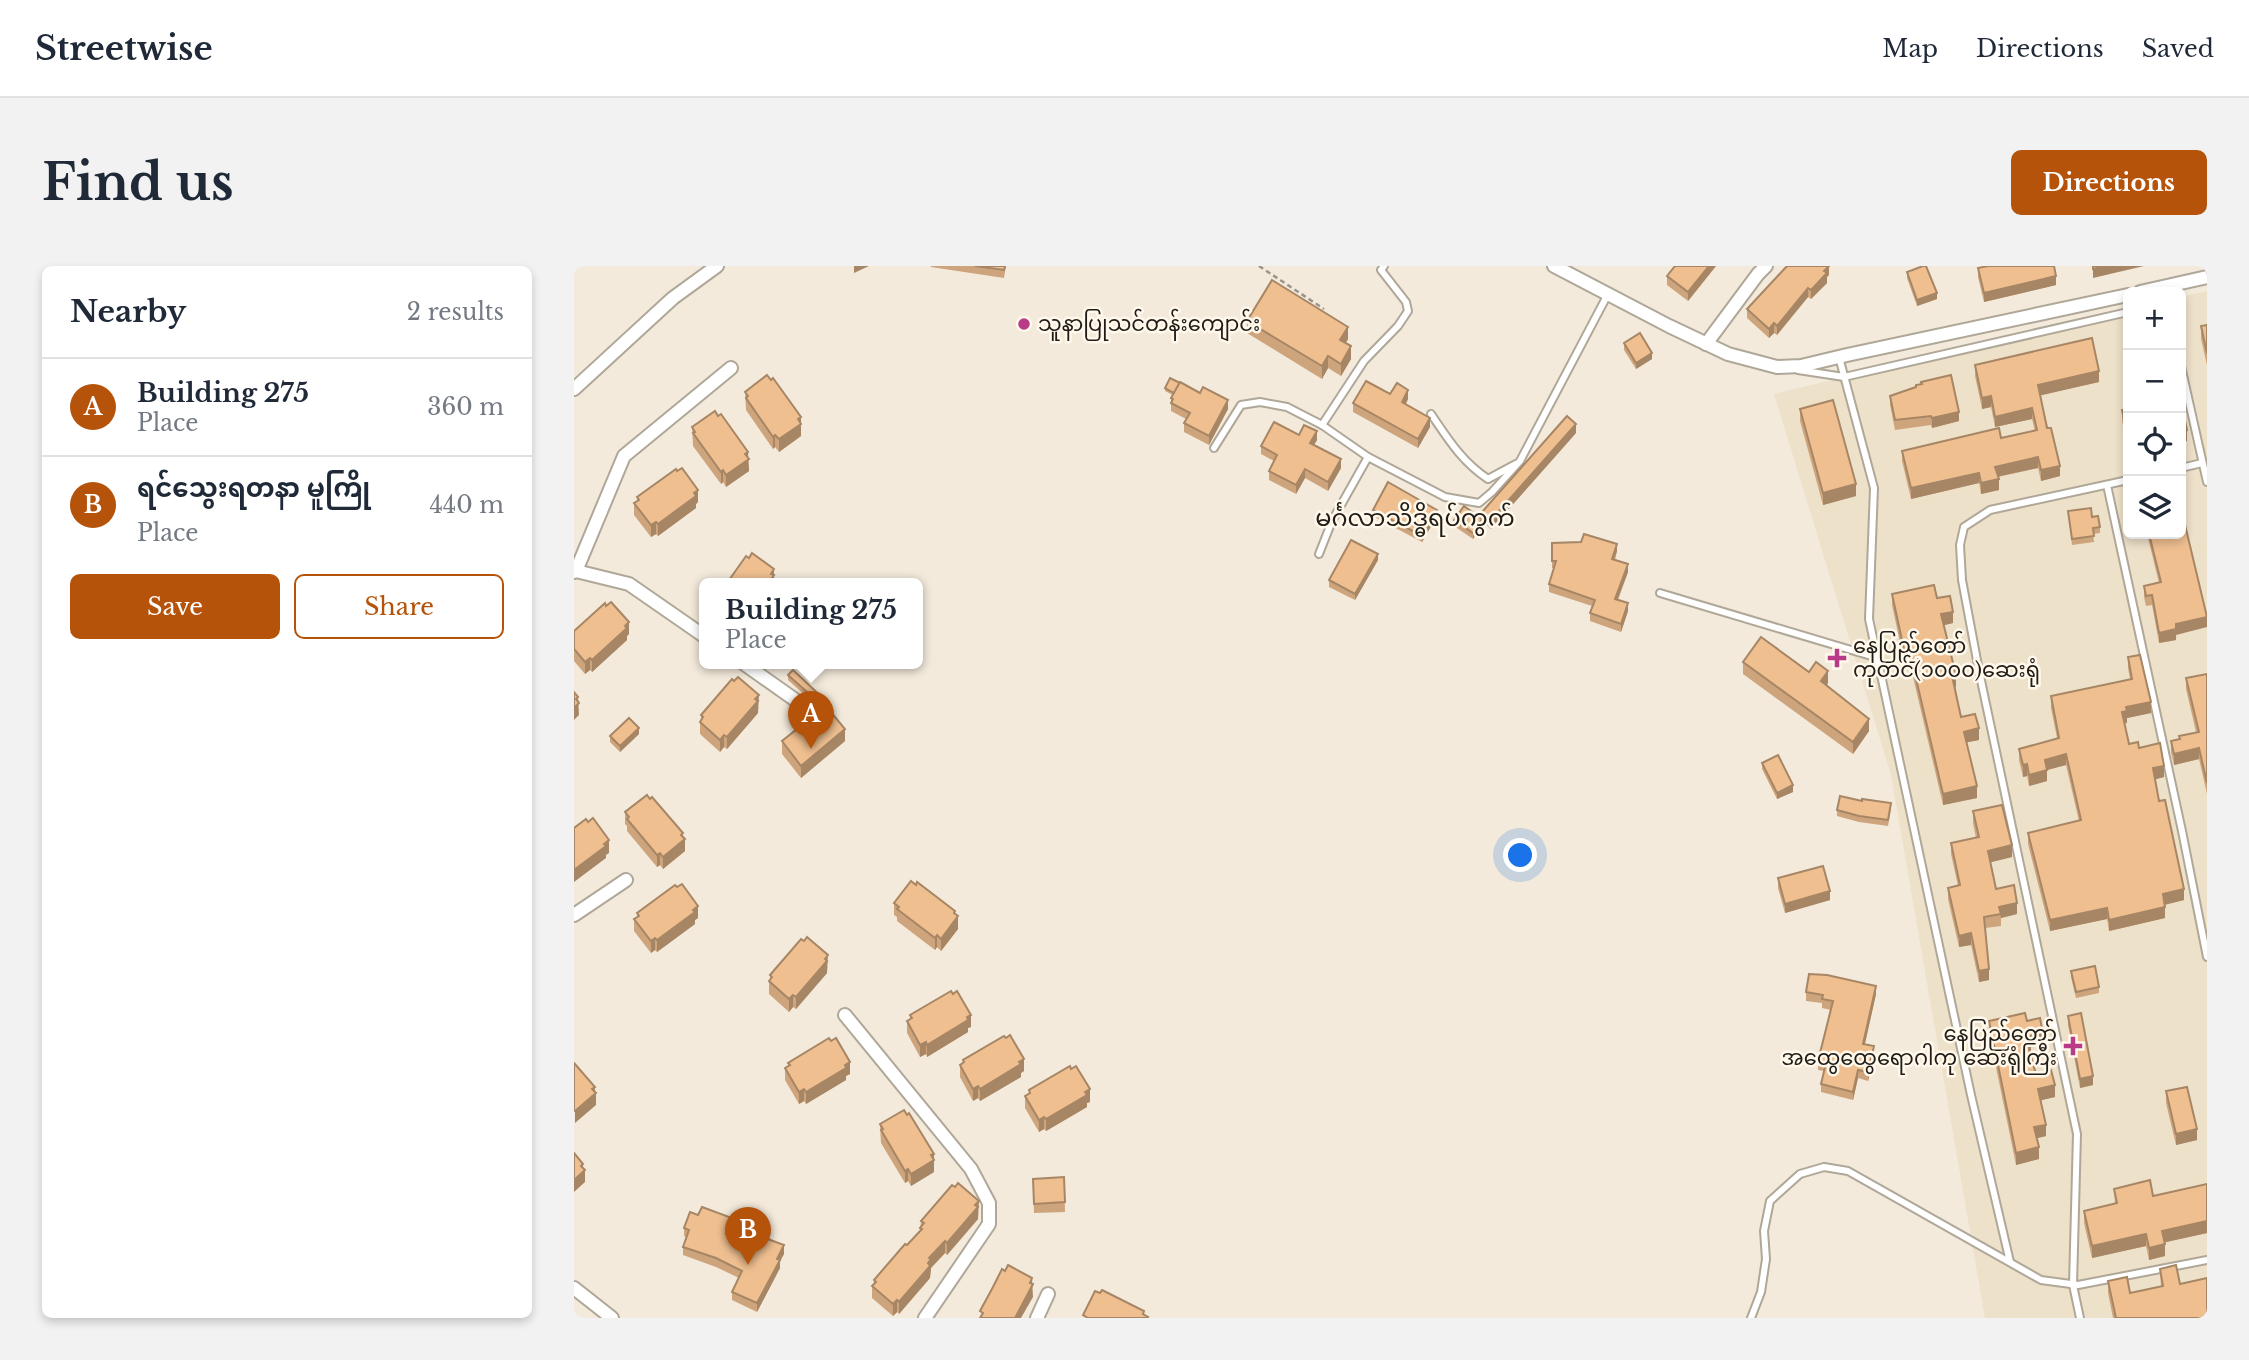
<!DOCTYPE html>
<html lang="en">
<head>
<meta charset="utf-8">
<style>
  body { margin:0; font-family:"Libre Baskerville","Noto Sans Myanmar",serif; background:#f2f2f3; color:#1f2937 }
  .controls { position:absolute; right:21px; top:21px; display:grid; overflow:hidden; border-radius:10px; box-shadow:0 4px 10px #0003 }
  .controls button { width:63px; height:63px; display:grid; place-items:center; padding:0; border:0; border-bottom:2px solid #e0e1e3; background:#fff; color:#1f2937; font:35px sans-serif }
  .you { position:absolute; left:947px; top:590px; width:24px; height:24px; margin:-18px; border:5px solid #fff; border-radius:50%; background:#1a73e8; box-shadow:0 0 0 10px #1a73e833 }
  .badge { display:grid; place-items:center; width:46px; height:46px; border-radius:50%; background:#b45309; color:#fff; font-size:23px; font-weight:700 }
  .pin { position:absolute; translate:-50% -58px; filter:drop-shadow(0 2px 4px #0008) }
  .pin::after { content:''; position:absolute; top:37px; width:24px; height:21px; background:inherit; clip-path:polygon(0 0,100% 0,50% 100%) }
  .popup { position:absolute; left:125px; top:312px; width:224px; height:91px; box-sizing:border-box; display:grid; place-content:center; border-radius:10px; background:#fff; filter:drop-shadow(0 2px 5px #0005); font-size:23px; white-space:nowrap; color:#747a83 }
  .popup b { font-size:26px; color:#1f2937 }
  .popup::after { content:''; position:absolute; left:50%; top:100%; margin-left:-14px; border:14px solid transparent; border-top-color:#fff }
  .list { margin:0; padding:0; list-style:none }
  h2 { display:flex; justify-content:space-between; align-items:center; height:91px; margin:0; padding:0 28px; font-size:30px }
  h2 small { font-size:23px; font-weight:400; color:#747a83 }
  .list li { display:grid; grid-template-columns:46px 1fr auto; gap:21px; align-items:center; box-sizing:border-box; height:98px; padding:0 28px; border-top:2px solid #e0e1e3 }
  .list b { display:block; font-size:26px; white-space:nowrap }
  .list p { margin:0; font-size:23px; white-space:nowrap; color:#747a83 }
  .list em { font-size:23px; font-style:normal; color:#747a83 }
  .actions { display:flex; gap:14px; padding:21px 28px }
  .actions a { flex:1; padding:16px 0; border:2px solid #b45309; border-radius:10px; text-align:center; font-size:24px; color:#b45309 }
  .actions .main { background:#b45309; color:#fff }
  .icon { flex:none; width:38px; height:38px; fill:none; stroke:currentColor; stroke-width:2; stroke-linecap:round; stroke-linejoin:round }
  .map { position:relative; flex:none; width:1633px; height:1052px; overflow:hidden; border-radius:10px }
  header { display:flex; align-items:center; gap:42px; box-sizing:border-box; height:98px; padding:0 35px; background:#fff; border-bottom:2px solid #e0e1e3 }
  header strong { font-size:33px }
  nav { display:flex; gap:38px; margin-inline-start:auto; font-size:24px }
  .intro { display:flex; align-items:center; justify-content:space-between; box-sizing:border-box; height:168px; padding:0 42px }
  h1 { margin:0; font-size:49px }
  .button { padding:18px 32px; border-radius:10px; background:#b45309; color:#fff; font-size:24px; font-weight:700 }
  main { display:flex; gap:42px; padding:0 42px }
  aside { flex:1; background:#fff; border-radius:10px; box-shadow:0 4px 10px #0003 }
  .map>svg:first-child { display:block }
  .built { fill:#eee1ca }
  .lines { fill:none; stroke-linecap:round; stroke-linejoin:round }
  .service-casing { stroke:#afa798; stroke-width:10 }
  .minor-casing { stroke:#afa798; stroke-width:16 }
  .path { stroke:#9b958a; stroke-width:2.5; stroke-dasharray:5 3.5; stroke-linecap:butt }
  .service { stroke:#fff; stroke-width:6 }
  .minor { stroke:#fff; stroke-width:12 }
  .wall { fill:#cea47c }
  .shaded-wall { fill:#a78665 }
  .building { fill:#efbf90; stroke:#a78665; stroke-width:2 }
  .poi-dot { fill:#b93b88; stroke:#fff8eb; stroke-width:2.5 }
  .labels { text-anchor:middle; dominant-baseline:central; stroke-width:5; stroke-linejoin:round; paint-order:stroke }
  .poi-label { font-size:21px; fill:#201d18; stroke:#fff8eb; text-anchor:start }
  .quarter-label { font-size:24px; fill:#201d18; stroke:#fff8eb }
</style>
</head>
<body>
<header>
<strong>Streetwise</strong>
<nav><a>Map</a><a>Directions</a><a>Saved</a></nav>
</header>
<div class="intro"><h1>Find us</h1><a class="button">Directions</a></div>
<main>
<aside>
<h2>Nearby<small>2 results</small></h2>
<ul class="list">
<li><span class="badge">A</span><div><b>Building 275</b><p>Place</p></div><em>360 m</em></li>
<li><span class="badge">B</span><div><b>ရင်သွေးရတနာ မူကြို</b><p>Place</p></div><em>440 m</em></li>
</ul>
<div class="actions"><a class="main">Save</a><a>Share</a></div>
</aside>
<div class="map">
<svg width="1633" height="1052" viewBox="0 0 1633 1052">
  <rect width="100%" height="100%" fill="#f3eadb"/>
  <path class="built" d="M1633,25V1052H1411L1317,509L1200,128L1554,44V268H1607V31Z"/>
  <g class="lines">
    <g class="service-casing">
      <g id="service">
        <path d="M1265,91L1300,222L1295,353L1397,829L1436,996"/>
        <path d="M1607,100L1633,216"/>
        <path d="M1224,104L1270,111L1554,46"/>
        <path d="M857,148C874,173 888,196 914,213L942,198"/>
        <path d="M748,159L790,95L824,60L834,45L832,36L807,4L810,0"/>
        <path d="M640,182L667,139L686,136L713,141L748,159L794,191L871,231L905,237L918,226L946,195L1034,28"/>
        <path d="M1607,202L1628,197"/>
        <path d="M1533,219L1608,565L1633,691"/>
        <path d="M745,288L758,255L794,191"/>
        <path d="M1086,327L1304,392"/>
        <path d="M1177,1052L1187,1026L1192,993L1190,965L1196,935L1226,908L1250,901L1274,905L1467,1014L1504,1019L1633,994"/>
        <path d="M1506,1052L1499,1019L1503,868L1405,405L1388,314L1386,279L1390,261L1416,244L1554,214"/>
      </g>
    </g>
    <g class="minor-casing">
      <g id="minor">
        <path d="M980,0L1095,60L1154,88L1203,101L1227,100L1273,89L1554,29"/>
        <path d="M1566,26L1633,11"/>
        <path d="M1132,78L1184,8L1192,0"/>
        <path d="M0,123L99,32L143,0"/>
        <path d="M2,305L50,190L157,102"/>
        <path d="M0,306L2,305L55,318L130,370"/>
        <path d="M169,397L227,438"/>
        <path d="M0,649L52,614"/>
        <path d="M271,749L397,903L415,937V958L351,1052"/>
        <path d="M0,1022L38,1052"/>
        <path d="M463,1052L474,1028"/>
      </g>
    </g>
    <path class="path" d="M685,0L750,43"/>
    <use href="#service" class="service"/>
    <use href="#minor" class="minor"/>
  </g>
  <g class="wall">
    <path d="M357,0H432L430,12L357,1Z"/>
    <path d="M1142,0L1114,35L1093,19V10Z"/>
    <path d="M1404,2L1482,19L1410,36L1404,11Z"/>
    <path d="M1333,6L1363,33L1343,40L1333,12Z"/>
    <path d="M1255,9L1253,11V17L1237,33L1234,31L1203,69L1200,67L1195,72L1173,52V43Z"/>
    <path d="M673,55L774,73L772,77L777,93L767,110L754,102L748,113L673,67Z"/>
    <path d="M1633,59V99L1627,73V60Z"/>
    <path d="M1050,77L1078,93L1062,103L1050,84Z"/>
    <path d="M1401,99L1525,116L1466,129L1486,210L1467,215L1464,202L1424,211L1425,224L1407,228L1405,217L1337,233L1328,195V185L1427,172L1461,165L1458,153L1421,161L1417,141L1408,143L1401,110Z"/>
    <path d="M591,122L654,143L635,179L610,166V157L612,153L597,145V132L599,129L591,125Z"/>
    <path d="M171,126L227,156V170L205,186L201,181L199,183L172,144Z"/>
    <path d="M816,128L834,133L832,138L856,161L844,182L779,146V137Z"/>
    <path d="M1316,130L1385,155L1358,162L1357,159L1321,164L1316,139Z"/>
    <path d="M1226,143L1282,230L1249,239L1226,155Z"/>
    <path d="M1554,143V183L1548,155V144Z"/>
    <path d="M118,161L174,192L175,205L152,221L149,216L147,218L119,180Z"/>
    <path d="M1002,167L917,263L908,255V259L899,273L880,260V254L908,253V246Z"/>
    <path d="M725,169L743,174L740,179L767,202L754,225L731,212L722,228L695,214V205L700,195L687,188V180Z"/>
    <path d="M63,231L124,236L122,238V242L84,270L82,268L77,271L60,249V237L63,235Z"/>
    <path d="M799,244L863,250L848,276L799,250Z"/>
    <path d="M1494,245L1518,251L1526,261V267L1519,268L1520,276L1498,279Z"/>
    <path d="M1573,268H1607L1602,374L1585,377L1578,339L1572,340L1570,331V320L1585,317Z"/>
    <path d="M978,277L1043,285L1041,294L1054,306L1044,334L1054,345L1047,366L1016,355V347L1018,340L975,326V318L980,302H978Z"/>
    <path d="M804,294L781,334L755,321V314Z"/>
    <path d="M1318,328L1379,357L1370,359L1387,451L1405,474L1392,476L1403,532L1369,539L1336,398L1331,400L1318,339Z"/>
    <path d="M0,365L55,368L53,370V374L18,406L16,404L11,408L0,395Z"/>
    <path d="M1554,391L1577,447L1553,452V457H1550L1555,478L1565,482L1590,511L1581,513L1585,535L1610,634L1591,639V652L1535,665L1533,653L1476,665L1454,578V567L1505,555L1492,499L1473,504V515L1455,520L1453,510L1449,511L1445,494V483L1483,472L1477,442V430L1556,413L1554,402Z"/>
    <path d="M1169,396L1235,406L1254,417L1253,419L1295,465L1279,488L1169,408Z"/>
    <path d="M1633,408V528L1625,493L1600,499L1597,486V475L1605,473L1622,466L1612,423V412Z"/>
    <path d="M214,409L250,438L243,445L233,431L214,414Z"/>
    <path d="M185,441L184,442V447L153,483L150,481L146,486L126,468V456L127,454V449Z"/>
    <path d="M65,468L46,486L36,476V470Z"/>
    <path d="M208,475H271L227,512L208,488Z"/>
    <path d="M1188,497L1219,526L1203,533L1188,503Z"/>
    <path d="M1317,543L1314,560L1285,556L1263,550V544Z"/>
    <path d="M1399,545L1438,591L1416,596L1422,623L1443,648L1427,652V660L1411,662L1415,714L1405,716L1397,679L1385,681L1374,633V622L1384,620L1377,588V577L1402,572L1399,557Z"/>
    <path d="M51,546L109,572L111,585L89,603L86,599L83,601L53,565V560L51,558Z"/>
    <path d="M1204,612L1256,634L1211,647L1204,622Z"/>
    <path d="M320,637L381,648L384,663L367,685L363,681L361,684L323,655V651L320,649Z"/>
    <path d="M63,647L124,652L121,654V658L83,686L81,684L77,687L60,665V653L63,651Z"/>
    <path d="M254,701L253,702V707L222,743L219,741L215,746L195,728V715L196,714V709Z"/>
    <path d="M1497,705L1525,721V727L1502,732L1497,711Z"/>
    <path d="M1232,726L1302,728L1291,778L1300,789L1294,815L1284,812L1279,834L1247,826V818L1250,805L1244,804V795L1257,744L1248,742V737L1232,735Z"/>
    <path d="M336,749L397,761L394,762V766L353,791L352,788L346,791L333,767V755L336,753Z"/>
    <path d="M1494,750L1519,819L1506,822L1494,759Z"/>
    <path d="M1415,755H1453L1469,779L1457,781V786L1456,787L1462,808L1481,831L1467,834L1472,870L1463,872L1465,893L1442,899L1415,767Z"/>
    <path d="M389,794L450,805L447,807V811L406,835L404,832L399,835L386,811V799L389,797Z"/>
    <path d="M214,797L276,808L272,810V814L232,838L230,835L225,838L211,814V802L214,800Z"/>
    <path d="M455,824L516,836L513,837V841L472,865L470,863L465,866L451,842V830L455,828Z"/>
    <path d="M1592,825L1623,874L1602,879L1592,837Z"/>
    <path d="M306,858L360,888V906L337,920L334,915L331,917L307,877Z"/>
    <path d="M490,911L491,946L460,947L459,922Z"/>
    <path d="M1633,918V967L1591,976V990L1575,994L1572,980L1518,992L1510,957V945L1541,938L1540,923L1579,930Z"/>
    <path d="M405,947L404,948V953L373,989L371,987L357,1002L356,1012L325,1048L323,1046L319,1050L298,1032V1020L300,1018V1014L346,965L347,955Z"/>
    <path d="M158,960L154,969L171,977L210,988L206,995V1002L183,1046L158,1034V1026L165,1012L142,1001L109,989V981L112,971L110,970V962Z"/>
    <path d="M1586,1003L1606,1018L1633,1052H1539L1534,1027V1015L1556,1027L1587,1021Z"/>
  </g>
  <g class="shaded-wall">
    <path d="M280,0H295L280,7Z"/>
    <path d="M1135,0H1142L1114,35V26Z"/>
    <path d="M1255,0V9L1253,11V17L1237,33V24L1250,5Z"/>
    <path d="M1532,0H1570L1519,12V3Z"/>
    <path d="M1482,10V19L1410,36V27Z"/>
    <path d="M1234,22V31L1203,69V60Z"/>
    <path d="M1363,27V33L1343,40V34Z"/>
    <path d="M1200,57V67L1195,72V63Z"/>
    <path d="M774,61V73L766,86V74Z"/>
    <path d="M777,80V93L767,110V98Z"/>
    <path d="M1078,87V93L1062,103V97Z"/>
    <path d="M754,90V102L748,113V100Z"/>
    <path d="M1525,105V116L1464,130V119Z"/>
    <path d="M834,124V133L828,145V136Z"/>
    <path d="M1417,130V141L1408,143V132Z"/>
    <path d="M654,134V143L635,179V170Z"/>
    <path d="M1458,142V153L1421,161V151Z"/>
    <path d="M1385,146V155L1358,162V152Z"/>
    <path d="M227,151V170L205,186V173Z"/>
    <path d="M856,152V161L844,182V173Z"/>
    <path d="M1002,158V167L917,263V254Z"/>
    <path d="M1613,164V175L1607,177V166Z"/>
    <path d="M743,165V174L736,185V177Z"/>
    <path d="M201,169V181L199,183V171Z"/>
    <path d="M174,186L175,205L152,221V209Z"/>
    <path d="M1464,191V202L1421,211V201Z"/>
    <path d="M767,193V202L754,225V216Z"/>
    <path d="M1486,200V210L1467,215V204Z"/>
    <path d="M731,203V212L722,228V219Z"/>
    <path d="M149,204V216L147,218V206Z"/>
    <path d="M1405,207V217L1337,233V222Z"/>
    <path d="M1425,213V224L1407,228V217Z"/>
    <path d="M1282,218V230L1249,239V227Z"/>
    <path d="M124,224V236L122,238V242L84,270V258Z"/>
    <path d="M863,244V250L848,276V270Z"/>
    <path d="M908,253V259L899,273V267Z"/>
    <path d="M82,256V268L77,271V259Z"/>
    <path d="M1043,278V285L1038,300V293Z"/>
    <path d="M804,288V294L781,334V328Z"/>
    <path d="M1054,298V306L1041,340V333Z"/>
    <path d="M200,303V317H195L197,308Z"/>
    <path d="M1054,337V345L1047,366V358Z"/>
    <path d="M1379,346V357L1367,360V348Z"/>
    <path d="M1633,351V361L1602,369V374L1585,377V367L1602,358Z"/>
    <path d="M55,356V368L53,370V374L18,406V394Z"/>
    <path d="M1336,387V398L1331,400V388Z"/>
    <path d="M16,392V404L11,408V396Z"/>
    <path d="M1254,405V417L1247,427V415Z"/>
    <path d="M1382,409V421L1378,422V410Z"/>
    <path d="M185,429L184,447L153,483V471Z"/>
    <path d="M4,431L5,449L0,454V442L2,433Z"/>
    <path d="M250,433V438L243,445V440Z"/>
    <path d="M1577,436V447L1553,452V457L1548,458V446L1552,441Z"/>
    <path d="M1295,453V465L1279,488V476Z"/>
    <path d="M65,462V468L46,486V480Z"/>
    <path d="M1405,462V474L1390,477V466Z"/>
    <path d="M271,463V475L227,512V500Z"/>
    <path d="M150,469V481L146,486V474Z"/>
    <path d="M1625,482V493L1600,499V488Z"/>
    <path d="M1492,488V499L1473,504V515L1455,520V509L1471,494Z"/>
    <path d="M1453,498V510L1449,511V499Z"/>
    <path d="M1590,500V511L1579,514V502Z"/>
    <path d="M1219,519V526L1203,533V527Z"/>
    <path d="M1403,520V532L1369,539V528Z"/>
    <path d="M109,567V575L111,573V585L89,603V591Z"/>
    <path d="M35,574V587L32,589V592L0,616V604Z"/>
    <path d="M1438,579V591L1414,597V585Z"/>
    <path d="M86,587V599L83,601V589Z"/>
    <path d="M1610,623V634L1589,639V628Z"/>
    <path d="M1256,625V634L1211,647V638Z"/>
    <path d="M1443,637V648L1427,652L1425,641Z"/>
    <path d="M124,640V652L121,654V658L83,686V674Z"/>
    <path d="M1591,641V652L1535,665V654Z"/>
    <path d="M1533,642V653L1476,665V654Z"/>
    <path d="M381,645V654L384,650V663L367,685V673Z"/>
    <path d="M1397,667V679L1385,681V670Z"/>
    <path d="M363,669V681L361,684V672Z"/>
    <path d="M81,672V684L77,687V675Z"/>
    <path d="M254,689L253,707L222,743V731Z"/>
    <path d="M1415,703V714L1405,716V705Z"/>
    <path d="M1302,720V728L1289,786V778Z"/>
    <path d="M219,729V741L215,746V733Z"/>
    <path d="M397,749V761L394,762V766L353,791V779Z"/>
    <path d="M1469,768V779L1457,781V786L1453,788V776L1456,770Z"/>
    <path d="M352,776V788L346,791V779Z"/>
    <path d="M1300,780V789L1294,815V806Z"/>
    <path d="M450,793V805L447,807V811L406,835V823Z"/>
    <path d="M276,796V808L272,810V814L232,838V826Z"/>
    <path d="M1284,804V812L1279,834V826Z"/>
    <path d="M1519,810V819L1506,822V813Z"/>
    <path d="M1481,819V831L1464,835V823Z"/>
    <path d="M404,820V832L399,835V823Z"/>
    <path d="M21,821V828L22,827V839L1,857V845Z"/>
    <path d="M230,823V835L225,838V826Z"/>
    <path d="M516,823V836L513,837V841L472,865V853Z"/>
    <path d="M470,851V863L465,866V854Z"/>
    <path d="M1472,859V870L1460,873V861Z"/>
    <path d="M1623,863V874L1602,879V868Z"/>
    <path d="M1465,881V893L1442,899V887Z"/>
    <path d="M360,888V906L337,920V908Z"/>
    <path d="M9,898V906L11,904V916L0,926V914L7,900Z"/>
    <path d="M334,903V915L331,917V905Z"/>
    <path d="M405,935L404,953L373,989V977Z"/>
    <path d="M158,952V960L152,977V968Z"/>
    <path d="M1633,955V967L1588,977V965Z"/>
    <path d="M1572,968V980L1518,992V980Z"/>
    <path d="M371,975V987L357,1002L356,1012L325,1048V1036L355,992Z"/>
    <path d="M1591,978V990L1575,994V982Z"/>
    <path d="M210,979V988L206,995V1002L183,1046V1037Z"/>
    <path d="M458,1012L459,1031L447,1052H441Z"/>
    <path d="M323,1034V1046L319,1050V1038Z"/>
  </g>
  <g class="building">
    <path d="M401,0H431L430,4Z"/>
    <path d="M1101,0H1135L1114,26L1093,10Z"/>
    <path d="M1213,0H1255L1250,5L1253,7L1237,24L1234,22L1203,60L1200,57L1195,63L1173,43Z"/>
    <path d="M1349,0H1352L1363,27L1343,34L1333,6Z"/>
    <path d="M1414,0H1480L1482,10L1410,27L1404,2Z"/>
    <path d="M1519,0H1532L1519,3Z"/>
    <path d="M698,14L774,61L766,74L777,80L767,98L754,90L748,100L673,55Z"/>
    <path d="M1633,59V87L1627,60Z"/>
    <path d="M1066,67L1078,87L1062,97L1050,77Z"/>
    <path d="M1518,72L1525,105L1464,119L1473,162H1477L1486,200L1467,204L1464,191L1421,201L1425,213L1407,217L1405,207L1337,222L1328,185L1425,162L1427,172L1463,164L1458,142L1421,151L1417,130L1408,132L1401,99Z"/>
    <path d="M193,109L197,114L199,112L227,151L224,153L227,158L205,173L201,169L199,171L172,132L174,130L171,126Z"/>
    <path d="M1377,109L1385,146L1358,152L1357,150L1321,154L1316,130L1342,121V119L1348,118L1347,116Z"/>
    <path d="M596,112L606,117L600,127L591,122Z"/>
    <path d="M792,115L816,128L823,117L834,124L828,136L856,152L844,173L779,137Z"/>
    <path d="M606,116L626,127L629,121L654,134L635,170L610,157L616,147L597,137L599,133L597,132Z"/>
    <path d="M1259,134L1282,218L1249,227L1226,143Z"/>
    <path d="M1607,135L1613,164L1607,166Z"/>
    <path d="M1554,143V172L1548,144Z"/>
    <path d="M141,145L144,150L147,148L174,186L171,188L175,193L152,209L149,204L147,206L119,167L121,166L118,161Z"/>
    <path d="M993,150L1002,158L917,254L908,246Z"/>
    <path d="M700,156L725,169L730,159L743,165L736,177L767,193L754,216L731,203L722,219L695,205L703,189L687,180Z"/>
    <path d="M108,202L124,224L120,227L122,230L84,258L82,256L77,259L60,237L65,234L63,231L102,203L103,205Z"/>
    <path d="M814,216L863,244L848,270L799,244Z"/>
    <path d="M890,240L908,253L899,267L880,254Z"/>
    <path d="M1517,242L1518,251L1524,250L1526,261L1519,262L1520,270L1498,273L1494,245Z"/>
    <path d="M1607,242L1633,351L1602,358V363L1585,367L1578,329L1572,330L1570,320L1587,316L1575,268H1607Z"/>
    <path d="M1010,268L1043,278L1038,293L1054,298L1041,333L1054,337L1047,358L1016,347L1021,334L975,318L982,295H978V277L1007,276Z"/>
    <path d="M777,274L804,288L781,328L755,314Z"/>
    <path d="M178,287L200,303L197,308L200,309L195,317H153L172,290L175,292Z"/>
    <path d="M1360,319L1363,332L1376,330L1379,346L1367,348L1382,409L1378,410L1387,451L1401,448L1405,462L1390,466L1403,520L1369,528L1336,387L1331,388L1318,328Z"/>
    <path d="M37,336L55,356L51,360L53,362L18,394L16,392L11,396L0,383V365L31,337L32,340Z"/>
    <path d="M1187,371L1235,406L1242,396L1254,405L1247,415L1295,453L1279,476L1169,396Z"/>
    <path d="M1566,389L1577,436L1552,441L1553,445L1548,446L1555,478L1564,476L1565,482L1586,477L1590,500L1579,502L1585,535L1591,534L1610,623L1589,628L1591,641L1535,654L1533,642L1476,654L1454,567L1507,554L1492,488L1471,494L1473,504L1455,509L1453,498L1449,499L1445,483L1485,472L1477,430L1558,413L1554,391Z"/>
    <path d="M219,404L250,433L243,440L233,426L214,409Z"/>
    <path d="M1633,408V517L1625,482L1600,488L1597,475L1606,473L1605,470L1625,466L1612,412Z"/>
    <path d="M164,411L185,429L181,433L184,435L153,471L150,469L146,474L126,456L129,451L127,449L158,413L160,415Z"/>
    <path d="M0,426L4,431L2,433L5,437L0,442Z"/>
    <path d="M252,440L271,463L227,500L208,475Z"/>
    <path d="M55,452L65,462L46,480L36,470Z"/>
    <path d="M1204,489L1219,519L1203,527L1188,497Z"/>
    <path d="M73,529L76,533L78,531L109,567L107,569L111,573L89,591L86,587L83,589L53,553L55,551L51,546Z"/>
    <path d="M1266,530L1288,535V533L1317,537L1314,554L1285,550L1263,544Z"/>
    <path d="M1428,539L1438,579L1414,585L1422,623L1440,619L1443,637L1425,641L1427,648L1410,651L1415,703L1405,705L1397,667L1385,670L1374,622L1386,619L1377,577L1405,571L1399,545Z"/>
    <path d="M19,552L35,574L30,578L32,580L0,604V562L12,553L14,556Z"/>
    <path d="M1249,600L1256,625L1211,638L1204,612Z"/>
    <path d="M337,615L342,619L343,616L381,645L380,647L384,650L367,673L363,669L361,672L323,643L325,641L320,637Z"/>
    <path d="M108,618L124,640L119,644L121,646L83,674L81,672L77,675L60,653L65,650L63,647L101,619L103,621Z"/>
    <path d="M233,671L254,689L251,693L253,695L222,731L219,729L215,733L195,715L198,711L196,709L227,673L230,675Z"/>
    <path d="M1521,700L1525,721L1502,726L1497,705Z"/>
    <path d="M1235,708L1253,709L1302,720L1289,778L1300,780L1294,806L1284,804L1279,826L1247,818L1252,797L1244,795L1259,735L1248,733L1249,729L1232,726Z"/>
    <path d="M377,725L379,728L383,725L397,749L393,751L394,754L353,779L352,776L346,779L333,755L338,752L336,749Z"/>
    <path d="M1451,747L1453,755L1466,752L1469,768L1456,770L1457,775L1453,776L1462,808L1477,804L1481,819L1464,823L1472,859L1460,861L1465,881L1442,887L1415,755Z"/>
    <path d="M1507,747L1519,810L1506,813L1494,750Z"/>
    <path d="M436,769L450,793L445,796L447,798L406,823L404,820L399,823L386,799L390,796L389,794L430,770L432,772Z"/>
    <path d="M255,772L257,775L262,772L276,796L271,799L272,802L232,826L230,823L225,826L211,802L216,799L214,797Z"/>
    <path d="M0,797L21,821L18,823L22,827L1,845L0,844Z"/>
    <path d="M496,800L497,803L502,800L516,823L511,826L513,829L472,853L470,851L465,854L451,830L456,827L455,824Z"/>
    <path d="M1613,821L1623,863L1602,868L1592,825Z"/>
    <path d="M330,844L333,849L335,847L360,888L357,889L360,894L337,908L334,903L331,905L307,864L309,863L306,858Z"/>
    <path d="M0,887L9,898L7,900L11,904L0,914Z"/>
    <path d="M490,911L491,936L460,938L459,913Z"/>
    <path d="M1576,914L1579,930L1633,918V955L1588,965L1591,978L1575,982L1572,968L1518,980L1510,945L1543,937L1540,923Z"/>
    <path d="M384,917L405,935L401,939L404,941L373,977L371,975L355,992L357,993L354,997L356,1000L325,1036L323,1034L319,1038L298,1020L302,1016L300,1014L331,978L333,979L348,963L346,962L350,957L347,955L378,919L381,921Z"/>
    <path d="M128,941L158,952L152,968L171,977L175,966L210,979L203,993L206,994L183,1037L158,1026L168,1005L142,992L109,981L115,964L110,962L116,946L124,949Z"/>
    <path d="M434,999L458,1012L456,1017L459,1018L441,1052H406L409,1047L406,1045L419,1021L428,1003L431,1005Z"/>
    <path d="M1602,999L1606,1018L1633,1012V1052H1542L1534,1015L1553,1011L1556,1027L1589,1020L1586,1003Z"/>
    <path d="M528,1024L570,1045L569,1048L574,1051L573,1052H514L509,1049L521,1025L526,1027Z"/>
  </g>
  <g class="poi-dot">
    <circle cx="450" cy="58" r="7"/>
    <path d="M1259.5 381.5h7v7h7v7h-7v7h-7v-7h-7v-7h7z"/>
    <path d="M1495.5 769.5h7v7h7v7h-7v7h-7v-7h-7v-7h7z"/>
  </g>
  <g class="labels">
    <g class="poi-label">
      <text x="464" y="58">သူနာပြုသင်တန်းကျောင်း</text>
      <text x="1279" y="380">နေပြည်တော်<tspan x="1279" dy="24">ကုတင်(၁၀၀၀)ဆေးရုံ</tspan></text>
      <text x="1483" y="768" text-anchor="end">နေပြည်တော်<tspan x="1483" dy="24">အထွေထွေရောဂါကု ဆေးရုံကြီး</tspan></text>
    </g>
    <g class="quarter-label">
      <text x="841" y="251">မင်္ဂလာသိဒ္ဓိရပ်ကွက်</text>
    </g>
  </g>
</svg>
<div class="controls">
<button>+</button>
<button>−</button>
<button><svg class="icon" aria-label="locate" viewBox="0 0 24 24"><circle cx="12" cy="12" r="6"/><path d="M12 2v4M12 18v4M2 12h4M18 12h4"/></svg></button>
<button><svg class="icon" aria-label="layers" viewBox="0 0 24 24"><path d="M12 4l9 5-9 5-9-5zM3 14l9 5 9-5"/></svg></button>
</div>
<div class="you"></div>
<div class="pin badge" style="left:237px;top:483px">A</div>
<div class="popup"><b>Building 275</b>Place</div>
<div class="pin badge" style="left:174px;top:999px">B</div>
</div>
</main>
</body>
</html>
